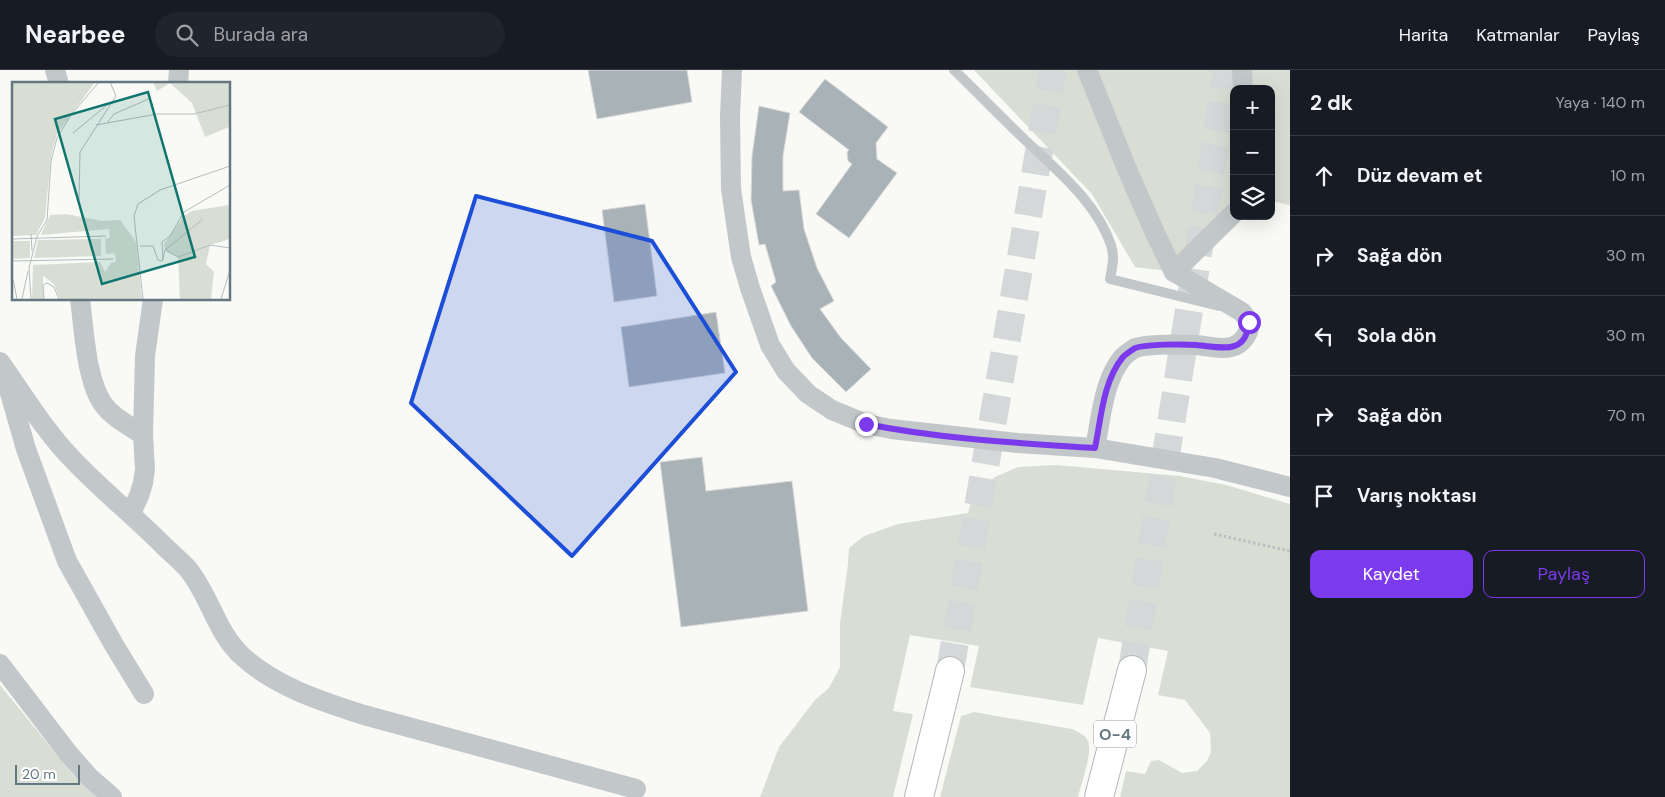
<!DOCTYPE html>
<html lang="tr">
<head>
<meta charset="utf-8">
<style>
  body { margin:0; font-family:"DM Sans",sans-serif; background:#20242c; color:#f1f3f6 }
  .controls { position:absolute; right:15px; top:15px; display:grid; overflow:hidden; border-radius:10px; box-shadow:0 5px 20px #0002 }
  .controls button { width:45px; height:45px; display:grid; place-items:center; padding:0; border:0; border-bottom:1px solid #363941; background:#171b24; color:#f1f3f6; font:25px sans-serif }
  .scale { position:absolute; left:15px; bottom:12px; width:65px; box-sizing:border-box; padding-left:5px; border:2px solid #647781; border-top:0; font-size:14px; line-height:18px; white-space:nowrap; color:#647781; -webkit-text-stroke:4px #fff; paint-order:stroke }
  .stop { position:absolute; width:15px; height:15px; margin:-11px; border:4px solid #7c3aed; border-radius:50%; background:#fff }
  .stop.end { background:#7c3aed; border-color:#fff; box-shadow:0 1px 5px #0008 }
  .list { margin:0; padding:0; list-style:none }
  h2 { display:flex; justify-content:space-between; align-items:center; height:65px; margin:0; padding:0 20px; font-size:21px }
  h2 small { font-size:16px; font-weight:400; color:#9ea1a6 }
  .list li { display:grid; grid-template-columns:32px 1fr auto; gap:15px; align-items:center; box-sizing:border-box; height:80px; padding:0 20px; border-top:1px solid #363941 }
  .list b { display:block; font-size:19px; white-space:nowrap }
  .list em { font-size:16px; font-style:normal; color:#9ea1a6 }
  .actions { display:flex; gap:10px; padding:15px 20px }
  .actions a { flex:1; padding:11px 0; border:1px solid #7c3aed; border-radius:10px; text-align:center; font-size:18px; color:#7c3aed }
  .actions .main { background:#7c3aed; color:#fff }
  .icon { flex:none; width:28px; height:28px; fill:none; stroke:currentColor; stroke-width:2; stroke-linecap:round; stroke-linejoin:round }
  .map { position:relative; flex:none; width:1290px; height:727px; overflow:hidden }
  header { display:flex; align-items:center; gap:30px; box-sizing:border-box; height:70px; padding:0 25px; background:#171b24; border-bottom:1px solid #363941 }
  header strong { font-size:24px }
  nav { display:flex; gap:28px; margin-inline-start:auto; font-size:18px }
  .search { width:350px; height:45px; background:#20242c; display:flex; align-items:center; gap:12px; box-sizing:border-box; padding:0 18px; border-radius:28px; color:#9ea1a6; font-size:19px }
  main { display:flex }
  aside { flex:1; background:#171b24 }
  .map>svg:first-child { display:block }
  .green { fill:#d9ded5 }
  .building { fill:#a9b3b7; stroke:#dbdad8 }
  .lines { fill:none; stroke-linecap:round; stroke-linejoin:round }
  .motorway-tunnel { stroke:#d4d8d9; stroke-width:28; stroke-dasharray:28 14; stroke-linecap:butt }
  .motorway-casing { stroke:#b3b8bb; stroke-width:30 }
  .path { stroke:#bcbfc1; stroke-width:3; stroke-dasharray:2.5 2.5; stroke-linecap:butt }
  .service { stroke:#c2c7ca; stroke-width:10 }
  .minor { stroke:#c2c7ca; stroke-width:20 }
  .motorway { stroke:#fff; stroke-width:28 }
  .route { stroke:#7c3aed; stroke-width:6 }
  .marked { fill:#1d4ed8; fill-opacity:0.2; stroke:#1d4ed8; stroke-width:4; stroke-linejoin:round }
  .labels { text-anchor:middle; dominant-baseline:central; stroke-width:5; stroke-linejoin:round; paint-order:stroke }
  .shield { fill:#fff; stroke:#92a0a7; stroke-width:1 }
  .shield-label { font-size:16px; font-weight:bold; fill:#647781 }
  .inset-road { fill:none; stroke:#b4bdc0; stroke-width:1 }
  .view { fill:#0f766e; fill-opacity:0.15; stroke:#0f766e; stroke-width:2.5 }
  .inset-edge { fill:none; stroke:#647781; stroke-width:2.5 }
</style>
</head>
<body>
<header>
<strong>Nearbee</strong>
<div class="search"><svg class="icon" aria-label="search" viewBox="0 0 24 24"><circle cx="10" cy="10" r="6"/><path d="M15 15l6 6"/></svg>Burada ara</div>
<nav><a>Harita</a><a>Katmanlar</a><a>Paylaş</a></nav>
</header>
<main>
<div class="map">
<svg width="1290" height="727" viewBox="0 0 1290 727">
  <rect width="100%" height="100%" fill="#f9f9f6"/>
  <g class="green">
    <path d="M974,0H1290V135L1271,131V19H1234V143L1174,202L1135,197L1092,124Z"/>
    <path d="M1056,395L1180,406L1226,415L1290,434V727H1120L1126,701L1145,704L1151,691L1159,690L1182,703L1197,701L1207,691L1211,682L1210,663L1185,630L1158,625L1168,581L1098,568L1083,635L970,617L979,576L910,565L893,641L913,644L893,727H760L779,677L815,630L829,618L840,597V553L848,494L849,478L864,466L898,454L968,443L971,431L995,407L1018,397Z"/>
    <path d="M0,615L74,706L97,727H0Z"/>
    <path d="M974,642L1072,659C1077,662 1085,664 1088,671C1093,683 1081,714 1078,727H940L961,646Z"/>
  </g>
  <g class="building">
    <path d="M588,0H687L692,32L597,49Z"/>
    <path d="M825,9L888,57L876,73L877,89L897,103L849,168L816,144L852,94L848,91L847,82L849,80L799,42Z"/>
    <path d="M759,36L790,43L783,86V121L799,120L804,159L817,198L834,231L820,239L841,268L871,299L846,322L812,288L791,256L771,216L776,212L765,174L759,175L751,130L752,86Z"/>
    <path d="M645,134L657,226L614,232L602,140Z"/>
    <path d="M716,242L725,303L629,317L621,257Z"/>
    <path d="M702,387L706,421L792,411L808,541L681,557L660,392Z"/>
  </g>
  <g class="lines">
    <g class="motorway-tunnel">
      <path d="M1132,600L1227,0"/>
      <path d="M950,601L1053,0"/>
    </g>
    <g class="motorway-casing">
      <g id="motorway">
        <path d="M919,727L950,601"/>
        <path d="M1099,727L1132,600"/>
      </g>
    </g>
    <path class="path" d="M1214,464L1290,481"/>
    <path class="service" d="M954,0C977,22 999,45 1022,67C1055,99 1096,131 1111,175C1115,187 1112,198 1110,209L1219,236"/>
    <g class="minor">
      <path d="M55,0L59,14"/>
      <path d="M732,0L730,47L731,119L741,187L750,218L770,275L786,301L808,324L832,340L866,354L891,359L1018,373L1095,378L1215,398L1290,417"/>
      <path d="M1087,0L1127,99L1154,161L1174,202L1242,242C1244,245 1248,249 1249,252C1251,263 1241,275 1231,277C1219,280 1208,276 1196,275C1183,274 1147,274 1135,278C1132,280 1126,284 1123,287C1103,311 1101,349 1095,378"/>
      <path d="M1242,0L1243,19"/>
      <path d="M178,14L179,0"/>
      <path d="M1174,202L1234,143"/>
      <path d="M80,229C84,259 86,310 103,334C113,348 130,356 143,365"/>
      <path d="M0,292C24,326 46,363 75,392C103,421 135,447 163,475C171,483 181,491 188,499C210,526 216,562 242,586C276,617 321,631 364,645L636,719"/>
      <path d="M6,309L26,379L67,491L114,575L144,624"/>
      <path d="M131,443L139,426L143,413L145,399L143,365L145,286L153,229"/>
      <path d="M0,594L68,683L89,707L112,727"/>
    </g>
    <use href="#motorway" class="motorway"/>
  </g>
  <g class="lines">
    <path class="route" d="M866,354C941,369 1019,373 1095,378C1101,349 1103,311 1123,287C1126,284 1132,280 1135,278C1147,274 1183,274 1196,275C1221,277 1246,286 1249,252"/>
  </g>
  <path class="marked" d="M476,126L652,171L736,302L572,486L411,333Z"/>
  <g class="labels">
    <rect class="shield" x="1094" y="650.5" width="42" height="27" rx="4"/>
    <g class="shield-label">
      <text x="1115" y="664">O-4</text>
    </g>
  </g>
  <g transform="translate(12 12)">
    <rect width="218" height="218" fill="#f9f9f6"/>
    <path d="M0,0H83L45,52L39,74L33,136L24,153L0,154ZM141,0H217V45L193,55L180,21L158,1L145,9ZM217,123V157L198,163L194,182L202,190L199,217H168L166,175L153,168L152,162L172,134L180,129ZM54,132L90,139L108,138L124,160L130,217H48L42,202L31,194V217H20L21,183L88,180L93,190L99,181L104,180L103,171L94,172L93,157L98,156L97,147L29,153L38,133ZM89,157V174L22,176L26,158ZM0,159H18V176L0,177Z" fill="#d9ded5"/>
    <path class="inset-road" d="M95,41L102,32L139,16M84,43L145,32H182L218,23M61,51L95,23M67,118L68,70L104,14L98,0M19,152L20,169M0,157L94,154M128,164H141L146,178L150,179L153,168L191,137M153,168L166,175L198,163L218,166M151,178L150,160L158,154L172,130L218,103M0,179L101,177M1,197L5,217M10,217L16,189M19,217L17,186L25,154L35,138L39,79L45,56L59,33L87,0M32,217L31,203L35,201L42,205L47,217M131,217L122,134L126,122L148,108L218,84M209,217L218,188"/>
    <path class="view" d="M136,10L183,175L90,202L43,37Z"/>
    <rect width="218" height="218" class="inset-edge"/>
  </g>
</svg>
<div class="controls">
<button>+</button>
<button>−</button>
<button><svg class="icon" aria-label="layers" viewBox="0 0 24 24"><path d="M12 4l9 5-9 5-9-5zM3 14l9 5 9-5"/></svg></button>
</div>
<div class="scale">20 m</div>
<div class="stop" style="left:1249px;top:252px"></div>
<div class="stop end" style="left:866px;top:354px"></div>
</div>
<aside>
<h2>2 dk<small>Yaya · 140 m</small></h2>
<ul class="list">
<li><svg class="icon" aria-label="ahead" viewBox="0 0 24 24"><path d="M12 20V5M6 11l6-6 6 6"/></svg><div><b>Düz devam et</b></div><em>10 m</em></li>
<li><svg class="icon" aria-label="right" viewBox="0 0 24 24"><path d="M7 20v-9h11M14 6l5 5-5 5"/></svg><div><b>Sağa dön</b></div><em>30 m</em></li>
<li><svg class="icon" aria-label="left" viewBox="0 0 24 24"><path d="M17 20v-9H6M10 6l-5 5 5 5"/></svg><div><b>Sola dön</b></div><em>30 m</em></li>
<li><svg class="icon" aria-label="right" viewBox="0 0 24 24"><path d="M7 20v-9h11M14 6l5 5-5 5"/></svg><div><b>Sağa dön</b></div><em>70 m</em></li>
<li><svg class="icon" aria-label="arrive" viewBox="0 0 24 24"><path d="M6 21V4h12l-3 4 3 4H6"/></svg><div><b>Varış noktası</b></div></li>
</ul>
<div class="actions"><a class="main">Kaydet</a><a>Paylaş</a></div>
</aside>
</main>
</body>
</html>
